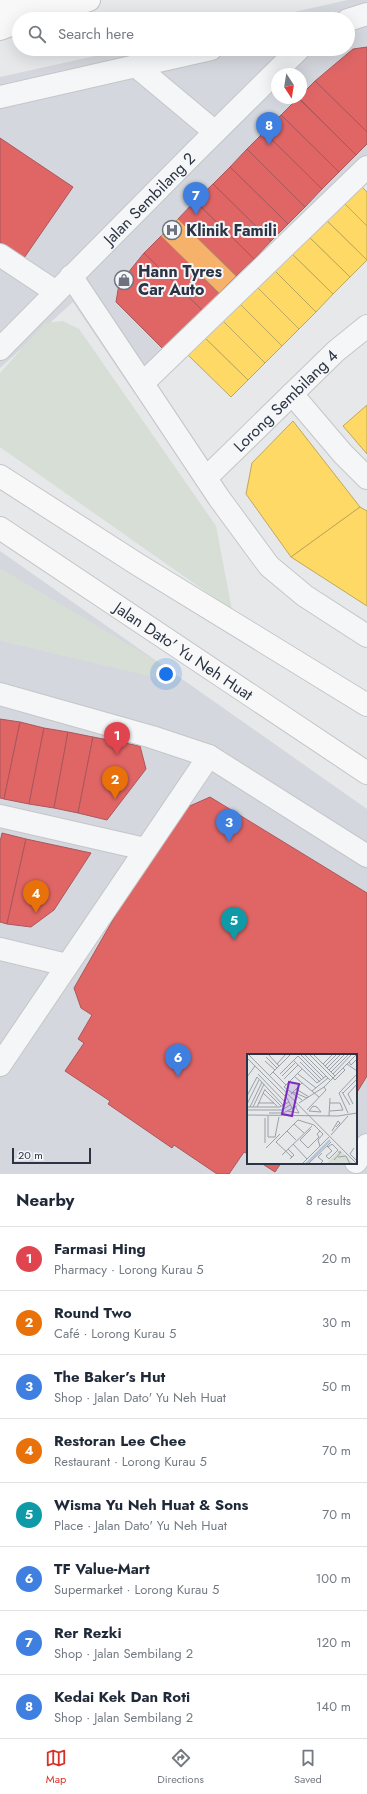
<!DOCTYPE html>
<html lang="en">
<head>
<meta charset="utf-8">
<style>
  body { margin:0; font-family:Jost,sans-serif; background:#f6f6f7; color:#1f2937 }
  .compass { position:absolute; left:271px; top:68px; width:36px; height:36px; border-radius:50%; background:#fff; box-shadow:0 4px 16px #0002; rotate:168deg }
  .scale { position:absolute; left:12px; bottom:10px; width:79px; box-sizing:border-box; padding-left:4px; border:2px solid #2b3445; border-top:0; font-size:11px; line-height:14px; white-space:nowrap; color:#2b3445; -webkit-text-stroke:3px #f4f6f9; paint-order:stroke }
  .you { position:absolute; left:166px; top:674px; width:14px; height:14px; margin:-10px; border:3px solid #fff; border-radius:50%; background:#1a73e8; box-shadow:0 0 0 6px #1a73e833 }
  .badge { display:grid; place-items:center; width:26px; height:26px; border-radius:50%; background:#d93025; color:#fff; font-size:13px; font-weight:700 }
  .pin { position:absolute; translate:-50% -33px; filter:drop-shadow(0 1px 2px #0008) }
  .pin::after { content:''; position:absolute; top:21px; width:14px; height:12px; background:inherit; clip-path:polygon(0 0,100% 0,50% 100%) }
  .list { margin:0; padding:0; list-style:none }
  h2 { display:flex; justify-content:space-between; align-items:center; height:52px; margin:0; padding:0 16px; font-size:17px }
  h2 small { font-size:13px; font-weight:400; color:#747a83 }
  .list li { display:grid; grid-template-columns:26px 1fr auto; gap:12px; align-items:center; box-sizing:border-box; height:64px; padding:0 16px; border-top:1px solid #e0e1e3 }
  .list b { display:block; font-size:15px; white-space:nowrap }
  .list p { margin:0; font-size:13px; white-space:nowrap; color:#747a83 }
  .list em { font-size:13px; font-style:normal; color:#747a83 }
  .icon { flex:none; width:22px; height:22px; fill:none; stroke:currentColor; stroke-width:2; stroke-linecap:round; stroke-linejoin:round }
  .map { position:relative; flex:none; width:367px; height:1174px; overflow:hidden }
  .search { position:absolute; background:#fff; box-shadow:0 4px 16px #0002; left:12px; right:12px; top:12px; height:44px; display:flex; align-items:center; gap:10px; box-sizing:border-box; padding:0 14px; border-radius:22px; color:#747a83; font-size:15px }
  .sheet { height:564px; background:#fff }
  nav { display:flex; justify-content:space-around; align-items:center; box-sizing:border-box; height:56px; border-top:1px solid #e0e1e3; background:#fff; font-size:11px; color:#747a83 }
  nav a { display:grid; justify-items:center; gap:2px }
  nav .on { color:#d93025 }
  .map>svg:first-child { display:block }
  .built { fill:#d4d7dd; fill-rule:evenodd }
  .green { fill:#d6ded6 }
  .homes { fill:#ffd966; stroke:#bfa85c }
  .shops { fill:#e06666; stroke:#aa575c }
  .health { fill:#f6b26b; stroke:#b98c60 }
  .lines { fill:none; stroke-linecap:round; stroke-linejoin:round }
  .minor-casing { stroke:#c4c6c8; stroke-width:24 }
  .major-casing { stroke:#c2c5c8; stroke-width:24 }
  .minor { stroke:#f5f6f7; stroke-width:22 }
  .major { stroke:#f8f8f8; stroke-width:22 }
  .labels { text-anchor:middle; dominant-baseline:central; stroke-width:4; stroke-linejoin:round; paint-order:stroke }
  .street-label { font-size:16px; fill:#2b3445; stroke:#f4f6f9 }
  .poi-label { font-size:16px; font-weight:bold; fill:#2b3445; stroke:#f4f6f9; text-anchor:start }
  .inset-river { fill:none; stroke:#b4c4d5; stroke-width:2 }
  .inset-road { fill:none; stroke:#9ba0a8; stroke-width:1 }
  .view { fill:#7b2cbf; fill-opacity:0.15; stroke:#7b2cbf; stroke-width:2 }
  .inset-edge { fill:none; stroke:#2b3445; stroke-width:2 }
</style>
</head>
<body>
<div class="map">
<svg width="367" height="1174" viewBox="0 0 367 1174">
  <rect width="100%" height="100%" fill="#e6e8ea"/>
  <g class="built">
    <path d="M348,0H367V163L135,394L73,302L0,368V77L127,49H348V19H262ZM277,74H301V98H277Z"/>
    <path d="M0,551L367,809V1174H0ZM248,1055H356V1163H248Z"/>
  </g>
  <g class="green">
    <path d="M63,321L79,329L216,526L232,610L0,447V373L45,323Z"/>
    <path d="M0,568L175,672L170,681L0,641Z"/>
  </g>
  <g class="homes">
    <path d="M358,183L367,192V226L341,200Z"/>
    <path d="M341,200L367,226V260L324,218Z"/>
    <path d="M324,218L367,260L350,277L307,235Z"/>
    <path d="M307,235L350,277L333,294L290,252Z"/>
    <path d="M290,252L333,294L316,312L273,269Z"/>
    <path d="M273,269L316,312L299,329L256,286Z"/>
    <path d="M256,286L299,329L282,346L239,303Z"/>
    <path d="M239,303L282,346L265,363L222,320Z"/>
    <path d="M222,320L265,363L248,380L205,338Z"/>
    <path d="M205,338L248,380L231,397L188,355Z"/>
    <path d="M367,405V454L343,426Z"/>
    <path d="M293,421L360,507L291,557L246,494L252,463Z"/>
    <path d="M360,507L367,511V606L291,557Z"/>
  </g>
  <g class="shops">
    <path d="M367,47V132L315,81L353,49Z"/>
    <path d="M315,81L367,132V144L356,155L299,98H301V95Z"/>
    <path d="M298,98L356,155L339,172L281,115Z"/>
    <path d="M281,115L339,172L322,189L264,132Z"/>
    <path d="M264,132L322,189L305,207L247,149Z"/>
    <path d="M0,138L73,187L24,258L0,242Z"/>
    <path d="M247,149L305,207L288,224L230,167Z"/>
    <path d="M230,167L288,224L271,241L213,184Z"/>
    <path d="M213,184L271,241L254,259L195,201Z"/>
    <path d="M195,201L254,259L236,276L178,219Z"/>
    <path d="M161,236L219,293L202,310L144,253Z"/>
    <path d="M144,253L202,310L164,350L116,302L119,284Z"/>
    <path d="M0,719L20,722L4,799L0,798Z"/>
    <path d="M20,722L44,728L29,804L4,799Z"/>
    <path d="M44,728L68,732L54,808L29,804Z"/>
    <path d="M68,732L93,737L78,813L54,808Z"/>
    <path d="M93,737L140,746L146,769L107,820L78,813Z"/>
    <path d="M210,797L367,893V1076L356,1094V1055H248V1154L244,1152L229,1174H217L174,1145L172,1148L108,1104L110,1101L65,1071L84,1043L78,1039L92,1015L81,1008L74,988L174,813Z"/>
    <path d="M2,833L26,839L7,924L0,922V842Z"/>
    <path d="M26,839L91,853L54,910L31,927L7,924Z"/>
    <path d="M261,1163H281L275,1172Z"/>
  </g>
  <path class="health" d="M178,219L236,276L219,293L161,236Z"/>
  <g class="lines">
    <g class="minor-casing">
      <g id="minor">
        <path d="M348,20L367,14"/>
        <path d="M136,66L211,49"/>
        <path d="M0,97L136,66L215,132"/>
        <path d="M0,255L56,292"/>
        <path d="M71,276L219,498L269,566L305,596L367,636"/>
        <path id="s1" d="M0,349L196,151L299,49"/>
        <path d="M143,383L367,167"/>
        <path d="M292,394L343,454L367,478"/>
        <path id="s2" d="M206,478L336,351L367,326"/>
        <path d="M0,694L152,737L209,756L367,856"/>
        <path d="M0,816L145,849"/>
        <path d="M0,949L67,965"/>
        <path d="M0,1065L209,756"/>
        <path d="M356,1162L367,1145"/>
      </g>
    </g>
    <g class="major-casing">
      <g id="major">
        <path d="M0,11L50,1"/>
        <path d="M30,19L89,0"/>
        <path d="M0,29L19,22"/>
        <path d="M0,476L137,564L367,705"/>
        <path id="s3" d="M0,528L367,773"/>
      </g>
    </g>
    <use href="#minor" class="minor"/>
    <use href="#major" class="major"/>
  </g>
  <defs>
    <g id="hospital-ring" transform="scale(1)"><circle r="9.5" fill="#f4f6f9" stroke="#6c737f" stroke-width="1.5"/><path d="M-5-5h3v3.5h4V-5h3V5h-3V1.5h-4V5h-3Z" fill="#6c737f"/></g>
    <g id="shop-ring" transform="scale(1)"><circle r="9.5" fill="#f4f6f9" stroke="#6c737f" stroke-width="1.5"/><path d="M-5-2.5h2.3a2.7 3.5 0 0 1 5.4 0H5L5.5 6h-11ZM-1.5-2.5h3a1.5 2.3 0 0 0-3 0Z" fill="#6c737f"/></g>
  </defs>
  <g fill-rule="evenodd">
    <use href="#hospital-ring" x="172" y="230"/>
    <use href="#shop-ring" x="124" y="280"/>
  </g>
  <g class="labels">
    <g class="street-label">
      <text stroke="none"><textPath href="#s1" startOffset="212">Jalan Sembilang 2</textPath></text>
      <text stroke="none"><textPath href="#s2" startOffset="111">Lorong Sembilang 4</textPath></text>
      <text stroke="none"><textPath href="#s3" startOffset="221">Jalan Dato' Yu Neh Huat</textPath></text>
    </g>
    <g class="poi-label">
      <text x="186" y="230">Klinik Famili</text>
      <text x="138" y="271">Hann Tyres<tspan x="138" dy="18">Car Auto</tspan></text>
    </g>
  </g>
  <g transform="translate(247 1054)">
    <rect width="110" height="110" fill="#e6e8ea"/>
    <path d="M93,96L107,110H79Z" fill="#d6ded6"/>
    <path class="inset-river" d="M59,110L83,86"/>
    <path class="inset-road" d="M1,0L110,110M21,0L32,12M53,0L77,24M57,0L84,27M62,0L88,26L98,16L96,14M66,0L88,22M51,2L75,26M19,3L30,14M0,4L40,44L45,54M46,6L70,29L79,22M18,7L28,16M53,8L73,28M102,8L104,11L110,5M30,10L39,0M76,10L86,0M100,10L110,17M78,12L90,0M80,14L94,0M82,16L97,1M26,18L39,31M84,18L102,0M11,20L39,49M33,20L51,2M51,20L69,34M86,20L105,0M23,21L44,0M35,22L48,9M0,23L8,12M10,23L36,51M48,23L72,43M37,25L51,11M37,33L55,46M37,33L55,15M49,35L62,43M18,36L34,52M65,37L81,24M46,38L60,44M95,38L103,51M16,39L30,52M96,39L110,25M44,40L55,29M0,42L10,23M11,49H27M52,49L77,33L110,0M0,50L12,26M106,50L101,40L110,30M66,52L70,53L74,58L62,57ZM0,53H33L42,48M3,53L15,28M6,53L17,30M10,53L18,35M1,56H35L43,51M60,56L79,36L77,33M40,57L52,59L48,52M83,57L96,56L93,49H83M22,59H36L50,52M101,59L92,39L110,20M0,61L91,62L110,59M21,62V83H28L32,63M82,62L83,44M47,70L57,79M64,75L53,86L61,94L72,83L70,80L73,77M40,77L49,86M85,77L91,67L93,69L89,73M84,81L101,62M18,89V64M46,90L60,105M73,92L71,86L76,80M80,92L85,97L79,102L82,105L91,96L85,90L81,93M19,94L33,80M107,94L103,100L110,107M41,95L47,101L43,105M35,101L65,72M45,103L29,88L51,66L67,71L76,80M91,103L99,102L103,110M87,106L94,98H91M74,109L76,107L71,103L75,99M55,110L82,83M61,110L84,88"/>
    <path class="view" d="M42,28L52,30L45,62L35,60Z"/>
    <rect width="110" height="110" class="inset-edge"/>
  </g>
</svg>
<svg class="compass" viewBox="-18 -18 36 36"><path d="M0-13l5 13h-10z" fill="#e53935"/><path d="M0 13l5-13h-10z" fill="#747a83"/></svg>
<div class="scale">20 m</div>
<div class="you"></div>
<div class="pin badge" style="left:117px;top:755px;background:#e0444e">1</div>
<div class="pin badge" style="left:115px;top:799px;background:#e8710a">2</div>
<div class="pin badge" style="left:229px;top:842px;background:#3f7fe0">3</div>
<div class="pin badge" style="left:36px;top:913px;background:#e8710a">4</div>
<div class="pin badge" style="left:234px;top:940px;background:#0f9aa8">5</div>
<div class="pin badge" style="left:178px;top:1077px;background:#3f7fe0">6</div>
<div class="pin badge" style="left:196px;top:215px;background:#3f7fe0">7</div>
<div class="pin badge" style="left:269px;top:145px;background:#3f7fe0">8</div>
<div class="search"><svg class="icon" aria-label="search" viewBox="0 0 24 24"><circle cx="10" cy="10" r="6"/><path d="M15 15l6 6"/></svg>Search here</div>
</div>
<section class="sheet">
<h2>Nearby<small>8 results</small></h2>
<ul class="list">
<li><span class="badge" style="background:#e0444e">1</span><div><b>Farmasi Hing</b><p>Pharmacy · Lorong Kurau 5</p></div><em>20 m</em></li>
<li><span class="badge" style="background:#e8710a">2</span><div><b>Round Two</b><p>Café · Lorong Kurau 5</p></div><em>30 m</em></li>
<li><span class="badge" style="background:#3f7fe0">3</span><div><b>The Baker’s Hut</b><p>Shop · Jalan Dato' Yu Neh Huat</p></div><em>50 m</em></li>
<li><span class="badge" style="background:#e8710a">4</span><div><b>Restoran Lee Chee</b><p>Restaurant · Lorong Kurau 5</p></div><em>70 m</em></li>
<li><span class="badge" style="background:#0f9aa8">5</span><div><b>Wisma Yu Neh Huat &amp; Sons</b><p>Place · Jalan Dato' Yu Neh Huat</p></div><em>70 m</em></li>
<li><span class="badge" style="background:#3f7fe0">6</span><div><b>TF Value-Mart</b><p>Supermarket · Lorong Kurau 5</p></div><em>100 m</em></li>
<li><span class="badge" style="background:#3f7fe0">7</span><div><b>Rer Rezki</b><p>Shop · Jalan Sembilang 2</p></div><em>120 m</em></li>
<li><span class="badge" style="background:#3f7fe0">8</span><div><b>Kedai Kek Dan Roti</b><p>Shop · Jalan Sembilang 2</p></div><em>140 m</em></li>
</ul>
</section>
<nav>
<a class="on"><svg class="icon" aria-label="map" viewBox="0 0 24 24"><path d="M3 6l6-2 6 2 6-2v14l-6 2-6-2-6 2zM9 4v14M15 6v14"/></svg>Map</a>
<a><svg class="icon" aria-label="directions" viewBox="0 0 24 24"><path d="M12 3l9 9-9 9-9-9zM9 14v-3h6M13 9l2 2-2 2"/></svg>Directions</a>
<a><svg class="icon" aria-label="saved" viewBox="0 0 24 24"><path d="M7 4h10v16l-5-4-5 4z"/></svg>Saved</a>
</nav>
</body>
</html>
